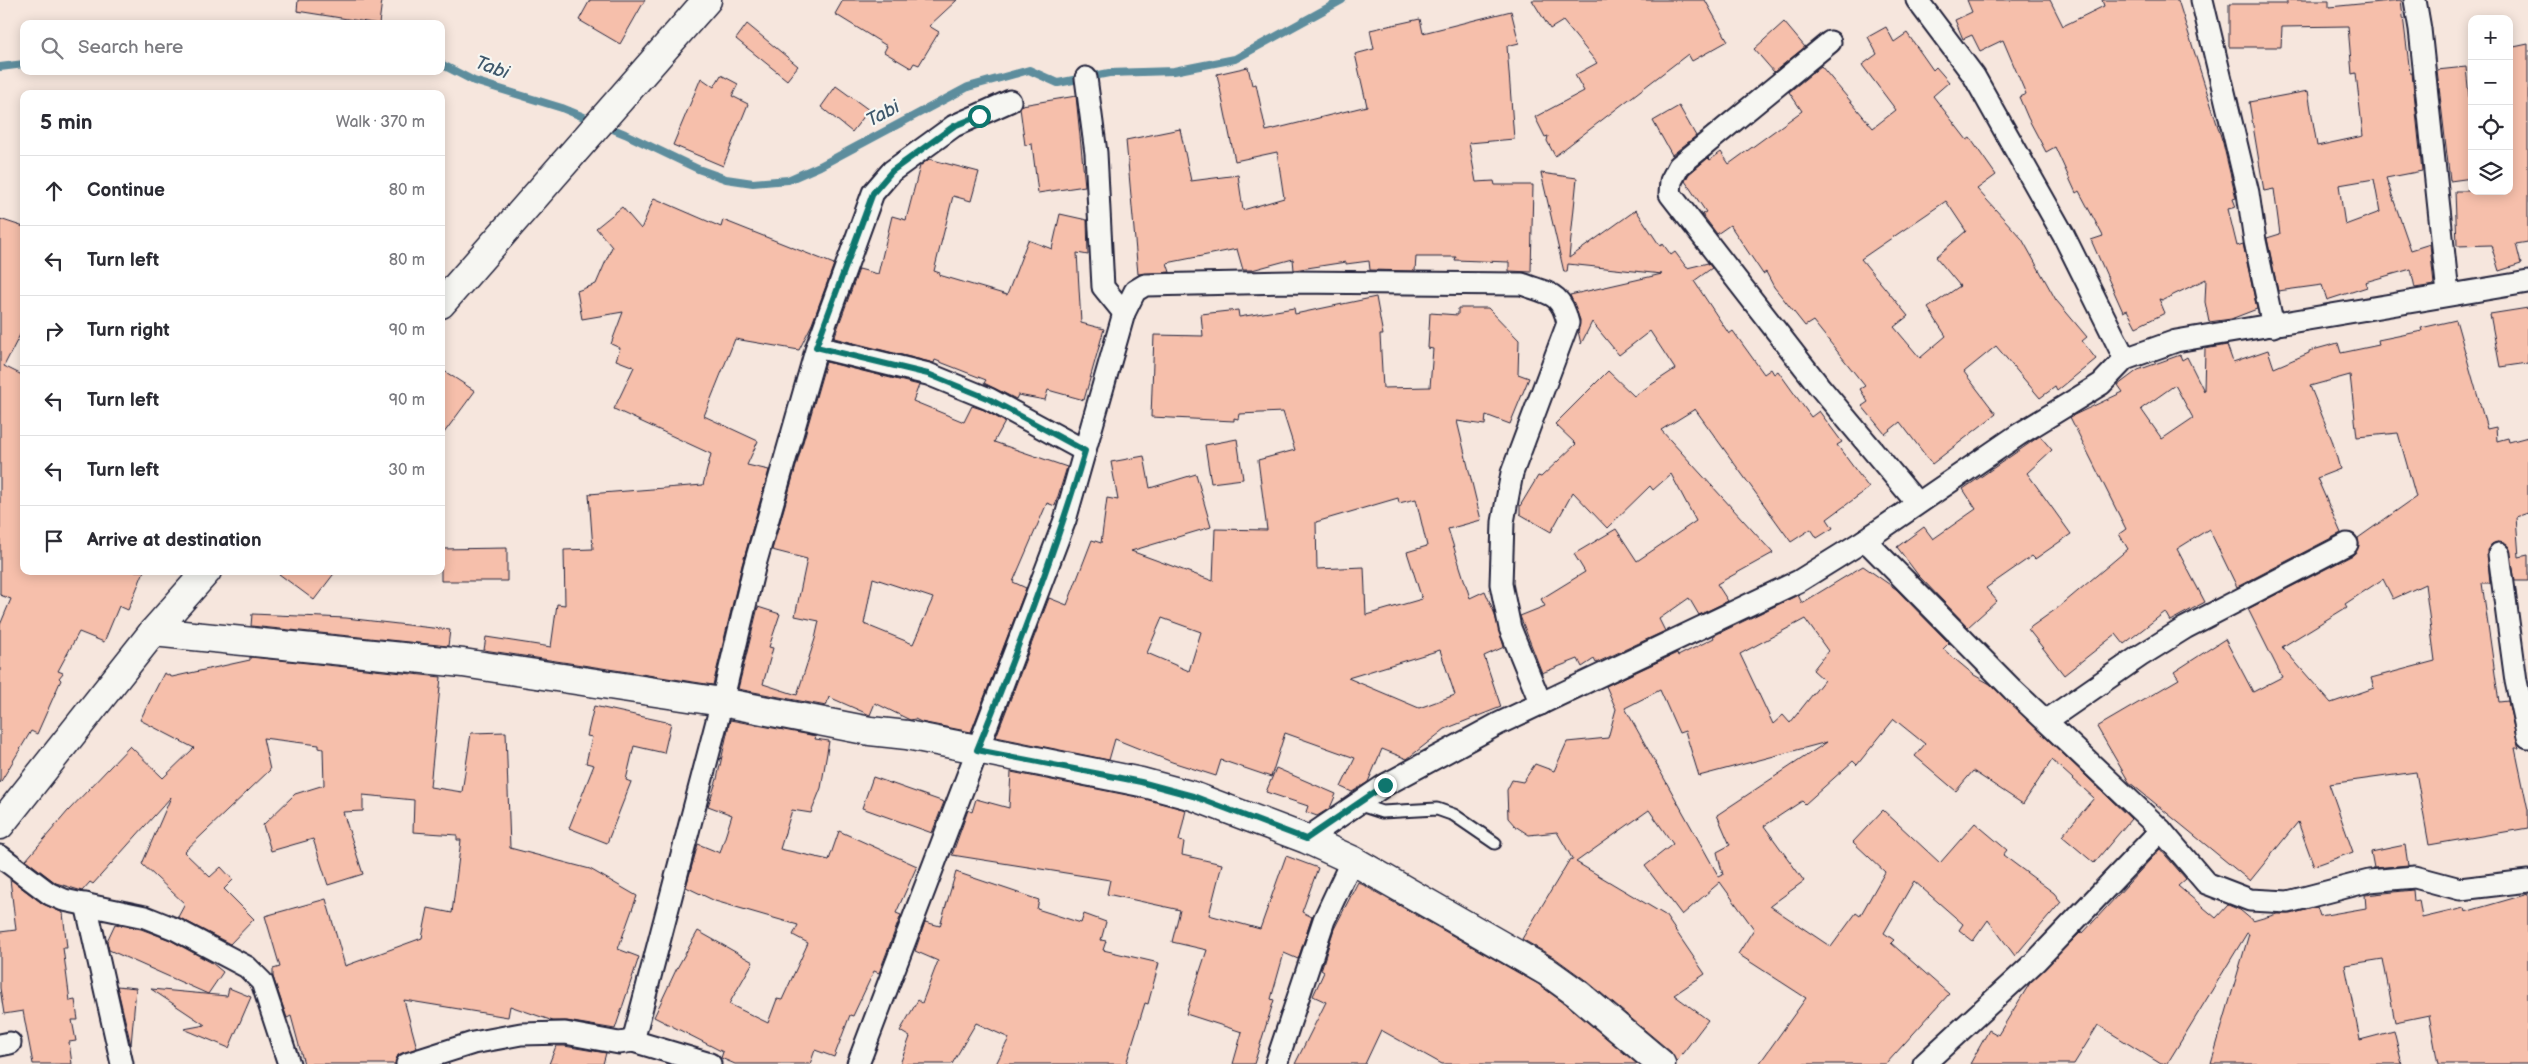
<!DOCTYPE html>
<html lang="en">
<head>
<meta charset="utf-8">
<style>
  body { margin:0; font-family:"Balsamiq Sans",sans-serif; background:#f7f7f7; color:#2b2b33 }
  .controls { position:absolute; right:15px; top:15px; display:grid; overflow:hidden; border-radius:10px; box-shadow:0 2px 12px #0003 }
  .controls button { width:45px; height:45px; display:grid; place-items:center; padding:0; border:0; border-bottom:1px solid #e1e1e2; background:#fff; color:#2b2b33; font:25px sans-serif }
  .stop { position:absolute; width:15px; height:15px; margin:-11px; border:4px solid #0f766e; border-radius:50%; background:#fff }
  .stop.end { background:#0f766e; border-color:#fff; box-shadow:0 1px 5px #0008 }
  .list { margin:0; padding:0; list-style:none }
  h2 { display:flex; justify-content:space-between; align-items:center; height:65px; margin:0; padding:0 20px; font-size:21px }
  h2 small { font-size:16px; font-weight:400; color:#7c7c81 }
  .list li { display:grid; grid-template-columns:32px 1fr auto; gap:15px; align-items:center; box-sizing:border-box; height:70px; padding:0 20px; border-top:1px solid #e1e1e2 }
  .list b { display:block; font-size:19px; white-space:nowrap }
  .list em { font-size:16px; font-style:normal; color:#7c7c81 }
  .icon { flex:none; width:28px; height:28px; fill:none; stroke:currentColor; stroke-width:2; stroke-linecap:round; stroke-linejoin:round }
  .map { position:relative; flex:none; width:2528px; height:1064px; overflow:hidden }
  .search { position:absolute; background:#fff; box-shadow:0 2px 12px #0003; left:20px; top:20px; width:425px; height:55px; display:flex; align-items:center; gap:12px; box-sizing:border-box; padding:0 18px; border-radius:10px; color:#7c7c81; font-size:19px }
  .panel { position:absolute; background:#fff; box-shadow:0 2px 12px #0003; left:20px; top:90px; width:425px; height:485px; border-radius:10px }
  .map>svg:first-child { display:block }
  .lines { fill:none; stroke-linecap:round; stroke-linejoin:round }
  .stream { stroke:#5d8d9d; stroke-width:8 }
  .building { fill:#f6bfab; stroke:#22223b; fill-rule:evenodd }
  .service-casing { stroke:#22223b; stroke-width:15 }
  .minor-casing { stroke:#22223b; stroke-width:25 }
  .tertiary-casing { stroke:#22223b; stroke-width:31 }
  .secondary-casing { stroke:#22223b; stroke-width:31 }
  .service { stroke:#f6f6f2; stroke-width:11 }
  .minor { stroke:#f6f6f2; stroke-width:21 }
  .tertiary { stroke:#f6f6f2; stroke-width:28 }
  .secondary { stroke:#f6f6f2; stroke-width:28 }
  .route { stroke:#0f766e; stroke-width:6 }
  .labels { text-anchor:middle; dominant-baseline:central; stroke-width:4.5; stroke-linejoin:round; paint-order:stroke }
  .water-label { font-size:19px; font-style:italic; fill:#3f586c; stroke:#f6f6f2 }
</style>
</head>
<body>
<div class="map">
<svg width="2528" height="1064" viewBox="0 0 2528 1064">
  <rect width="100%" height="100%" fill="#f6e6dd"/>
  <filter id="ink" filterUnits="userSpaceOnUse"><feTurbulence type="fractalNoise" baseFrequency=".02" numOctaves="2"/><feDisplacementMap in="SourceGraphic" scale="10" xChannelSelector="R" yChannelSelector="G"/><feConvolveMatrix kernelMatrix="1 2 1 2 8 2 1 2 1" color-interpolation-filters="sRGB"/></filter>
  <g filter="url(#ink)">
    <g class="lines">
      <g class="stream">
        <path d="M441,64L474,81L562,108L625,134L698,169L726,179L753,183L788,180L820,166L968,87L1029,70L1058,83L1109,73L1174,71L1235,59L1342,0"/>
        <path d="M0,67L24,64"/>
      </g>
    </g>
    <g class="building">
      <path d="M298,0H382L379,24L297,11Z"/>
      <path d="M590,0H645L620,44L579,20Z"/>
      <path d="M843,0H957L929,26L939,32L919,65L914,63L911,68L884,52L887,46L835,14Z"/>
      <path d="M1532,0H1705L1728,41L1692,61L1688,54L1555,156L1547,141L1548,136L1545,137L1535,117L1584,91L1575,75L1597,63L1563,21L1550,29Z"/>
      <path d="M1967,0H2050L2063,26L2104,6L2102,0H2178L2223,143L2236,198L2233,199L2236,207L2228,209L2237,246L2243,244L2257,309L2231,319L2209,322L2205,302L2206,279L2163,300L2159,299L2165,313L2136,327L2127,310L2123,312L2091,240L2103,236L2079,191L2076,193L2055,147L2046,152L2028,118L2019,97L2026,94L2003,40L1980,51L1972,35L1963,39L1955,20L1972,12Z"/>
      <path d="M2287,0H2329V7L2401,0L2410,73H2412L2422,171L2386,178L2411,250L2430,244L2434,285L2415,288L2411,269L2365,282L2367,287L2327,300L2322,285L2278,291L2267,238L2280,234L2274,189L2264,191L2249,102L2308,91L2317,146L2363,136L2356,73L2352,74L2348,26L2282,27L2281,47H2229V4H2287ZM2374,179L2380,212L2345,225L2339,185Z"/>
      <path d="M1511,11L1519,43L1507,46L1514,139L1469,143L1476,182L1494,181L1495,185H1533L1531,272L1509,271V262L1455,260L1456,257H1416L1415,271L1370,270L1369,261L1346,264V262L1294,270L1293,259L1252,270H1243L1237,249L1167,263L1170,272L1138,274L1126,140L1180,129L1191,181L1238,175L1243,210L1284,198L1277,152L1235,161L1217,74L1248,67L1252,85L1256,84L1266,131L1367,106L1355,54L1374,49L1370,30L1420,19L1423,33Z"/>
      <path d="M1784,22L1805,47L1774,72L1754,49Z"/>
      <path d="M747,24L798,66L787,80L736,39Z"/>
      <path d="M1886,27L1894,42L1907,33L1933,70L1936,67L1949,82L1933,96L1967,140L1970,138L1996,175L1977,189L2022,239L2056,300L2087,337L2082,341L2096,359L2057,391L2055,387L2040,398L1996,346L1964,372L1996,414L1932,464L1900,422L1885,434L1862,406L1868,402L1860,389L1865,386L1813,321L1805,326L1774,287L1766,272L1763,274L1730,225L1717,234L1702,214L1706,212L1685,181L1689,174L1708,158L1710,160L1721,152L1729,164L1802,111L1789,92L1821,66L1873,128L1896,110L1862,65L1877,54L1868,37ZM1946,201L1966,231L1936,257L1960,286L1928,308L1946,336L1920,358L1894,327L1908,316L1861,259Z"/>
      <path d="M2528,44V242L2516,244L2521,264L2499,271L2491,245L2457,246L2455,191H2509V48Z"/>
      <path d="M2466,67L2472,127V178L2450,181L2437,70Z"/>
      <path d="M721,75L738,84L732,96L748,104L723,166L673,145L701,78L714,87Z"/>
      <path d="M836,86L869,110L852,132L821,107Z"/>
      <path d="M1076,96L1085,186L1038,193L1032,144L1025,145L1020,108L1022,105Z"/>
      <path d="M1679,106L1696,136L1672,155L1653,121Z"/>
      <path d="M929,159L979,172L971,201L953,196L934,271L940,273L939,275L1007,295L1028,240L1052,249L1060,214L1087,220L1088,255L1077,253L1081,323L1104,329L1084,400L1048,390L1045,400L1018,395L1016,399L984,383L986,380L935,360L934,363L834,338L859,269L878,274L892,216L906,220L920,166Z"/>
      <path d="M1541,173L1577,178L1569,258L1636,210L1660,246L1663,244L1671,255L1675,252L1687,268L1708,263L1712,268L1694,281L1729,334L1733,331L1764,374L1771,369L1774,374L1778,371L1811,417L1819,411L1842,442L1837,445L1869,488L1827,519L1833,528L1817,538L1811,529L1791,542L1695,409L1661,430L1773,553L1717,584L1728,601L1699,615L1689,598L1659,619L1665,631L1596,663L1594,659L1582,667L1578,659L1542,673L1520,616L1545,606L1541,599L1585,572L1574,554L1616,529L1637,561L1696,521L1671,474L1653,490L1650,486L1607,528L1573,492L1551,532L1520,514V506L1538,476L1541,477L1576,444L1555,424L1608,371L1634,396L1675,369L1650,331L1619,355L1592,322L1581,344L1578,331L1580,320L1570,295L1662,274L1568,264L1567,272H1564Z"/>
      <path d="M654,198L721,227L723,220L834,264L812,324L799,350L735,339L704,416L758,441L747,465L769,470L742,565L713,685L484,650L486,637L551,647L557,604L565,605L564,550L593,549L589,494L703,485L711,454L614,409L634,367L616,360L620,348L611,344L623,312L582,319L577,291L596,284L612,247L596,228L622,207L641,229Z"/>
      <path d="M0,219L24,227V327L4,366L24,376V571H144L128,610L119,606L104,642L79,632L58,671L63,673L59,678L61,680L37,734L31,731L0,783V625L11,599L0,595Z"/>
      <path d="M1376,297L1383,335H1380L1383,388L1430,387L1433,349L1428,348L1430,313L1458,315V308H1488L1519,340L1518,374L1529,378L1510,424L1486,415L1485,425L1457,421L1481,520L1448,529L1470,598L1485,591L1494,612L1504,647L1484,656L1501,707L1445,729L1407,759L1382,749L1368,782L1352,792L1341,787L1355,758L1285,733L1271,777L1221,760L1216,776L1172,762L1115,739L1109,760L996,737L1049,598L1067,605L1092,540L1101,543L1107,498L1118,500L1111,462L1144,456L1150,488L1196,474L1211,527L1131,551L1213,581L1215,529L1267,530L1258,460L1295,450L1283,412L1239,414L1238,419L1234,418V421L1151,417L1154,335L1203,336L1201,314L1238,310L1239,317L1294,308L1295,314ZM1398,498L1399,503L1416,499L1427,546L1407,552L1422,599L1366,615L1364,567L1317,569L1316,522ZM1162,618L1201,632L1189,671L1147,653ZM1440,650L1455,695L1419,708L1348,678Z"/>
      <path d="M2528,308V363L2500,367L2490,314Z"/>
      <path d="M2456,320L2487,429L2496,427L2497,441L2508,438L2509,442L2528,437V513L2516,517L2519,557L2528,555V581H2515L2509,547L2498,542L2492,544L2487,550L2490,583H2482L2499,702L2508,701L2518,745L2519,748H2515L2528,810V828L2429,845L2416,772L2329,784L2353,852L2314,866L2298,822L2250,881L2129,782L2097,727L2179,679L2174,672L2225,639L2253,692L2282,677L2248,609L2353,555L2359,545L2358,538L2416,497L2398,433L2357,437L2350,375L2310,386L2332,440L2340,469L2317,478L2341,533L2237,587L2209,529L2177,549L2205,602L2170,621L2165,612L2124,644L2116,634L2064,675L2028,629L2059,607L2128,549L2119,534L2126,529L2070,417L2123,392L2118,385L2138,370L2180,355L2182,360L2187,357L2204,391L2205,349L2227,345L2233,362L2268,350L2274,368L2309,353V351L2338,343L2341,353L2379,345L2378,340L2422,331L2421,328ZM2175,385L2193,418L2162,439L2141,409ZM2383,579L2393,599L2425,584L2435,661L2371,678L2374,688L2331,703L2282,647L2347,607L2345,604Z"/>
      <path d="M826,362L919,385L913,401L964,422L972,406L984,410L1005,422L994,442L1067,467L1055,506L1047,503L1013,582L1026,588L971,732L921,722L915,719L910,720L875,703L870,715L829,697L826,706L738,689L758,607L780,614L769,647L773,648L763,684L797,695L815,639L819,621L795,616L807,559L772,550ZM873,578L933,598L913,644L864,624Z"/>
      <path d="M441,369L475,391L441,437Z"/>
      <path d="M2040,436L2052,450L2027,473L2071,534L2035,559L2032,556L1986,588L1997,601L1968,627L1918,575L1897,547L1924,527L1933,539L1976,509L1963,489Z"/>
      <path d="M1237,439L1243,479L1211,483L1205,445Z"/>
      <path d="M507,548V581H441V549Z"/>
      <path d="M1863,566L1896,589L1949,643L1943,649L1974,675L1990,684L2131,819L2094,863L2062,836L2094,798L2052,760L2023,804L1973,771L1956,791L1915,756L1925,744L1894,719L1857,765L1853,761L1805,804L1802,801L1764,826L1804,881L1770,906L1831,947L1856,913L1860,916L1885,872L1853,842L1883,810L1940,863L1975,823L2007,850L2003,855L2054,893L2061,902L2015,956L1988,920L1973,941L1959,930L1963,924L1914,881L1884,933L1894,940L1891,943L1949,994L1886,1064H1759L1806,998L1738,954L1754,929L1720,882L1682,915L1645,866L1673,844L1649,810L1576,862L1665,915L1705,974L1674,995L1708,1020L1676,1062L1671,1052L1588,982L1555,958L1522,939L1570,859L1573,860L1557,832L1529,835L1515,826L1508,818L1507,790L1512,780L1523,782L1535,764L1554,771L1567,742L1608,738L1616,709L1606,686L1677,653L1678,656L1714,638L1713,636L1798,595L1802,603ZM1805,619L1828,651L1813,670L1824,680L1790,723L1783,715L1773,724L1740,654ZM1660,690L1679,733L1685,731L1699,776L1827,742L1717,815L1730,845L1717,852L1723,875L1719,877L1625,708Z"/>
      <path d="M275,571H336L314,600Z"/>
      <path d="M252,614L346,618L450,630L448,646L251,626Z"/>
      <path d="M250,657L441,677L430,787L462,792L471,733L506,732L510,848L590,869L637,896L618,949L639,957L615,1029L567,1021H553L510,1006L508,1017L404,1000L417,1048L398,1055L395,1064H304L291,1016L287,1018L273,977V969L280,967L265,916L326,899L345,966L422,938L428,908L452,913L461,840H457V835L413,832L414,800L363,795V811L343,812L363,874L328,885L313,839L271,851L263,825L295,794L324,785L323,749L319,748V745L263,738L270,770L184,852L210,877L221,867L233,880L224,889L254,919L230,944L178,917L185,904L142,864L171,797L93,884L90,882L82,891L56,883L26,860L68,811L130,746L163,778L194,748L140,720L164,673L172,677L250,660Z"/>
      <path d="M594,706L671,723L664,753L634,746L626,780L631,782L607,843L569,828L594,765L586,763L592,737L587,736Z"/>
      <path d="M730,720L816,736L815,739L829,741L821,788L811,813L792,810L780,849L829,860L839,831L917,866L896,913L901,915L879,973L874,971L853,1016L850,1015L834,1057L815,1050L810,1064H735L721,1058L723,1052L654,1017L676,970L698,931L753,962L729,1004L768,1023L777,999L782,1000L808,943L793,935L798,925L715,901L686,887L698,844L720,853L732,815L708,806L717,779Z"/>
      <path d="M1276,768L1336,794L1330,808L1317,816L1306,812L1308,806L1266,792Z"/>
      <path d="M1011,772L1137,797L1186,810L1179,841L1184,842L1182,855L1222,864L1209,915L1260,929L1286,856L1318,868L1302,912L1312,917L1298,959L1284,953L1271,999L1274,1000L1254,1064H1233L1242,1032L1186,1014L1207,950L1172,942L1180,910L1107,894L1110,880L952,855L968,810L972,812L976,799L1009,808Z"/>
      <path d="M873,777L944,802L932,833L862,808Z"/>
      <path d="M2405,845L2408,865L2374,868L2371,852Z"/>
      <path d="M2160,849L2186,879L2178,886L2216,918L2228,905L2240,910L2253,921L2277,914H2291L2317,907L2320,916L2366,908L2365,895L2413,890L2414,901L2419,900L2422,918L2464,908L2465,912L2528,894V1064H2438L2429,1015L2395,1022L2383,959L2345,965L2360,1040L2394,1031L2402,1064H2211L2249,934L2247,933L2167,1064H2161L2098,1025L2074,1064H1970L1989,1030L1998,1035L2030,983L2082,931L2083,933Z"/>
      <path d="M956,872L1039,900L1037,909L1081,923L1084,914L1106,922L1101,940L1106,941L1103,950L1159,963L1148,1004L1145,1003L1126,1064H996L1009,1038L976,1023L952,1064H900L910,1037L900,1031L918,1000L922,1003L938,961L915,951L925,922L940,926Z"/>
      <path d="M10,879L43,904L63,913L67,948H63L70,1001L75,1000L78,1020H72L76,1041L69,1042L72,1064H33L23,1011L4,1014L0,988V932L16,930Z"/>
      <path d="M1358,882L1538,984L1568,1006L1637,1064H1442L1381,1030L1365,1064H1295L1326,1002L1313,996L1324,972L1321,970L1334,929Z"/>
      <path d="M115,924L141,929L170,940L212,963L223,972L208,994L109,950L107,941Z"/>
      <path d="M117,986L136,988L131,1045Z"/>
      <path d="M229,988L251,997L229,1048L184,1029L205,1025L151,989L227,996Z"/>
      <path d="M556,1046H564L606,1053L603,1064H549Z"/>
    </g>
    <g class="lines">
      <g class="service-casing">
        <path id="service" d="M1357,804L1382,812L1437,809L1454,815L1495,843"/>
      </g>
      <g class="minor-casing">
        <g id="minor">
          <path d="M1917,0L1974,76L2064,236L2125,359"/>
          <path d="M2202,0L2248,193L2255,241L2273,326"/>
          <path d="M2415,0L2420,29L2448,294"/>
          <path d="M1830,42L1679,166L1671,181L1670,194L1819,386L1917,503"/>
          <path d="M1086,78L1096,153L1103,287L1124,313"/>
          <path d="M817,347L928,374L989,399L1085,451"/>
          <path d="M1865,540L2013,690L2161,830L2206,883L2250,900L2288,902L2369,881L2415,877L2460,889L2528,881"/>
          <path d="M2499,554L2516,681L2528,737"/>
          <path d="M2046,721L2140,656L2185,628L2347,544"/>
          <path d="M1306,839L1385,785L1498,724L1799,581L1865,540L2018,435L2101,384L2125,359L2176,341L2528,282"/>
          <path d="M0,856L50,894L64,900L145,917L175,929L247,967L262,982L289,1064"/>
          <path d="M86,904L122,1064"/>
          <path d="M633,1041L722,702L754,568L817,347L873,193L892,171L954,126L1010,101"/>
          <path d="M0,1045L10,1043"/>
          <path d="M407,1064L473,1043L521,1034L565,1033L619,1043L633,1041L710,1064"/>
          <path d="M858,1064L1065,520L1124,313L1135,291L1145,285L1291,282L1522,284C1549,294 1561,292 1568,323L1512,473L1503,522L1501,584L1510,628L1541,704"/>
          <path d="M1276,1064L1324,920L1352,860"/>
          <path d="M1924,1064L2036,961L2161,830"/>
        </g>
      </g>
      <g class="tertiary-casing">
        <path id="tertiary" d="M153,632L463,663L722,702L870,731L907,735L1141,782L1193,796L1306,839L1352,860L1546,971L1578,994L1661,1064"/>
      </g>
      <g class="secondary-casing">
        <g id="secondary">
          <path d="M441,304L707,0"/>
          <path d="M0,825L153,632L207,571"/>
        </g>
      </g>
      <use href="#service" class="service"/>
      <use href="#minor" class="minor"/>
      <use href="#tertiary" class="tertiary"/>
      <use href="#secondary" class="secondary"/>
    </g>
  </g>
  <g class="lines" filter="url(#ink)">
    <path class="route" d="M979,116L954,126L892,171L873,193L816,347L928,374L989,399L1085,451C1055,553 1017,652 977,750L1141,782L1193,796L1306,839L1385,785"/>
  </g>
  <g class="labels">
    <g class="water-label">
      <text transform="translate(492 68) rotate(20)">Tabi</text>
      <text transform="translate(883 114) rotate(-28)">Tabi</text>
    </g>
  </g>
</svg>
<div class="controls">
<button>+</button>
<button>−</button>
<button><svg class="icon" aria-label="locate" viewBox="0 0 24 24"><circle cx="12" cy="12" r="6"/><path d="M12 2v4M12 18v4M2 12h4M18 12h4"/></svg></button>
<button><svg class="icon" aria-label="layers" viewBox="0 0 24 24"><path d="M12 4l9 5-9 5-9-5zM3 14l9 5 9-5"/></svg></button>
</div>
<div class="stop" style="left:979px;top:116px"></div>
<div class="stop end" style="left:1385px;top:785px"></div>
<div class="search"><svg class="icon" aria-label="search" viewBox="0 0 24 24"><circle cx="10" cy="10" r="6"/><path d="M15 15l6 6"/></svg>Search here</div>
<section class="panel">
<h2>5 min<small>Walk · 370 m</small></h2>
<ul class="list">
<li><svg class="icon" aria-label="ahead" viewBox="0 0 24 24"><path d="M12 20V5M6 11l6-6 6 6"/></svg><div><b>Continue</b></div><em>80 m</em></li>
<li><svg class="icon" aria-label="left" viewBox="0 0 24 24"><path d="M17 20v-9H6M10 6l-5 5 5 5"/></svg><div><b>Turn left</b></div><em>80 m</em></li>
<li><svg class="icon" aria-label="right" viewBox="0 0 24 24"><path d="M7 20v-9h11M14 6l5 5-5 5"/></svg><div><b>Turn right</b></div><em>90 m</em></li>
<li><svg class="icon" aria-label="left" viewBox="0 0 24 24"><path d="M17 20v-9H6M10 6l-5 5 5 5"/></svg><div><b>Turn left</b></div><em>90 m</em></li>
<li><svg class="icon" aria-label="left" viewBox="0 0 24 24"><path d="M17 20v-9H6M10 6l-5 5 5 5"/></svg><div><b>Turn left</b></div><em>30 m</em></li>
<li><svg class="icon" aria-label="arrive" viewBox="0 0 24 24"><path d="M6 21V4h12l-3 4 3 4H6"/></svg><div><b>Arrive at destination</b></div></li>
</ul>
</section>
</div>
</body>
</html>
